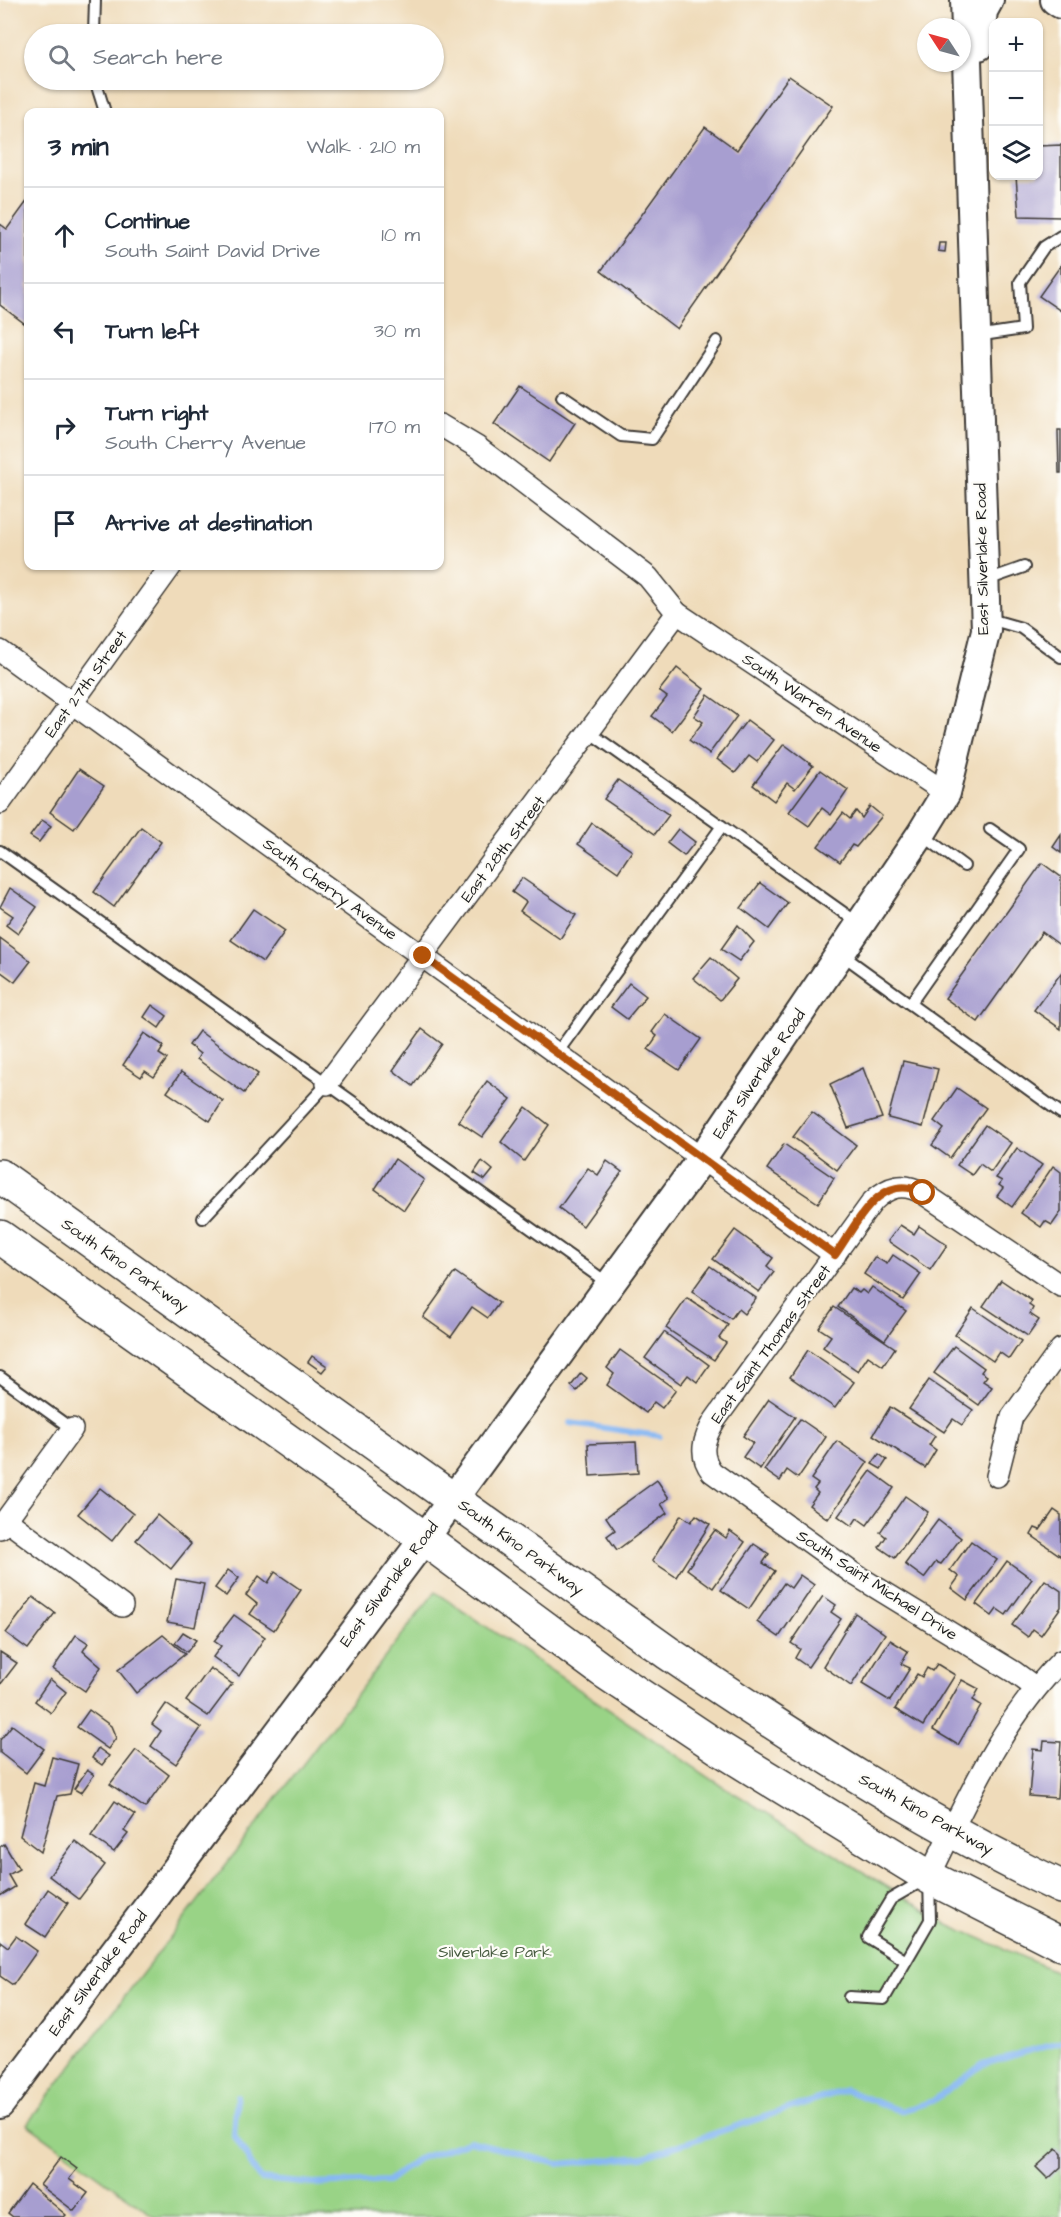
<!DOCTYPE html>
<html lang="en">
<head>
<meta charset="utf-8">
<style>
  body { margin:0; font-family:"Architects Daughter",sans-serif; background:#f2f2f3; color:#1f2937 }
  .controls { position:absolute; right:18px; top:18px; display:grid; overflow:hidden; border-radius:12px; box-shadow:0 2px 4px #0004 }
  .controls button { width:54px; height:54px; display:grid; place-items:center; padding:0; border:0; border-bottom:2px solid #e0e1e3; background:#fff; color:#1f2937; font:30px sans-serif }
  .compass { position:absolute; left:917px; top:18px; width:54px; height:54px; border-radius:50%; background:#fff; box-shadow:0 2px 4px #0004; rotate:306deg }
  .stop { position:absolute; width:18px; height:18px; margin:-14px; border:4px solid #b45309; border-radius:50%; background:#fff }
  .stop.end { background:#b45309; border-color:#fff; box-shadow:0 2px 6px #0008 }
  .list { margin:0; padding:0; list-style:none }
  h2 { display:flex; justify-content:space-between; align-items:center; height:78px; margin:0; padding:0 24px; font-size:26px }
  h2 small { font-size:20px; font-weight:400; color:#747a83 }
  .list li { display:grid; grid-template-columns:39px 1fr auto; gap:18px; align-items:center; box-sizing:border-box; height:96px; padding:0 24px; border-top:2px solid #e0e1e3 }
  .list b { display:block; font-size:22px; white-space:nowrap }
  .list p { margin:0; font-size:20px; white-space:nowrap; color:#747a83 }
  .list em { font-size:20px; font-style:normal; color:#747a83 }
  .icon { flex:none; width:33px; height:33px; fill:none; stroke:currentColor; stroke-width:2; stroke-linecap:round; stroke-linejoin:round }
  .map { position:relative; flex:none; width:1061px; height:2217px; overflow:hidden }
  .search { position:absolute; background:#fff; box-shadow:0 2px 4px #0004; left:24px; top:24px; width:420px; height:66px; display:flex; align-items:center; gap:15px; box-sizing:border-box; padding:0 21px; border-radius:33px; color:#747a83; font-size:22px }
  .panel { position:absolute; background:#fff; box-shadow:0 2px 4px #0004; left:24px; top:108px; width:420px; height:462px; border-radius:12px }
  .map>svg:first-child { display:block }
  .green { fill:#99d386; stroke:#5a7851; stroke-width:1.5 }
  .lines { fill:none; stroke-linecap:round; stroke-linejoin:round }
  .stream { stroke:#87b8f3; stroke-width:6 }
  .building { fill:#a79ed0 }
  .lane-casing { stroke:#3c3934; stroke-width:14 }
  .street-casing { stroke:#3c3934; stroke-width:24 }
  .secondary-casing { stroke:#3c3934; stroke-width:32 }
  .primary-casing { stroke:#3c3934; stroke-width:36 }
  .lane { stroke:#fff; stroke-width:10 }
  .street { stroke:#fff; stroke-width:21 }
  .secondary { stroke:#fff; stroke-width:28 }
  .primary { stroke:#fff; stroke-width:33 }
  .route { stroke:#b45309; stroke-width:8 }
  .labels { text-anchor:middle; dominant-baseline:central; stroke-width:4.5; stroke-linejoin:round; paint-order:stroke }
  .street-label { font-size:16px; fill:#1c1c1c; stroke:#fdfcf7 }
  .park-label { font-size:16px; fill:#485c41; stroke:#fdfcf7 }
</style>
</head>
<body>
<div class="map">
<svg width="1061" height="2217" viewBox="0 0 1061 2217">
  <rect width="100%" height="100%" fill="#fdfcf7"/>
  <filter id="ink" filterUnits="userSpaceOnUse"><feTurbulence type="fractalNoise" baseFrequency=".0167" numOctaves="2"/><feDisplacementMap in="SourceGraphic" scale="12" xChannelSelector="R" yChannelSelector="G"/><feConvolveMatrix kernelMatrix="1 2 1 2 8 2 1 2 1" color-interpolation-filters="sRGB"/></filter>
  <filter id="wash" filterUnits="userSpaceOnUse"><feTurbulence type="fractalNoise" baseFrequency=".008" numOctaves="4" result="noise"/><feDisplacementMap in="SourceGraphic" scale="24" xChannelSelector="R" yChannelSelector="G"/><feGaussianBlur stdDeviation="1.35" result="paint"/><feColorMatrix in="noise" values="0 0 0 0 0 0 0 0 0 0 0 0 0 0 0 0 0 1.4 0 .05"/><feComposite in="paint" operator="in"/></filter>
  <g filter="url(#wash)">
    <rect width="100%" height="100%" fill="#efdbba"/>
    <path class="green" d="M435,1592L713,1780L948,1924L1061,1974V2217H155L27,2124Z"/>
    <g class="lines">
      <g class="stream">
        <path d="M570,1423L659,1436"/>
        <path d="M237,2096L234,2135L260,2179L313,2184L388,2181L417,2159L470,2141L558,2164L643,2157L845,2090L900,2111L933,2101L982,2065L1061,2041"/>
      </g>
    </g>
    <g id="blocks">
      <g class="building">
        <path d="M789,76L833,106L677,329L601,271L705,127L737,150Z"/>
        <path d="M1061,145V217L1019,216L1016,176H1038V146Z"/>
        <path d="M28,200V326L0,305V224L7,229Z"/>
        <path d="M939,243H946L945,252L938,251Z"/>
        <path d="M1061,265V311L1039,296Z"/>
        <path d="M520,386L575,423L549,462L494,424Z"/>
        <path d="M1058,430H1061V473H1059Z"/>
        <path d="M677,668L704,689L672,731L652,716L667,697L659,691Z"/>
        <path d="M708,695L737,716L709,754L689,740L703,722L694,716Z"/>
        <path d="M747,720L774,740L757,762L749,756L735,773L717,759Z"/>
        <path d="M784,744L813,766L795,789L787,783L774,801L753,785Z"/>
        <path d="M79,769L104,786L74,829L50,812Z"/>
        <path d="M820,770L848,790L831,815L822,808L809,826L789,812Z"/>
        <path d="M618,780L669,815L655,834L604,799Z"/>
        <path d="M870,806L882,816L856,847L852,845L840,862L818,846L843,813L850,819L856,811L862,818Z"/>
        <path d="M42,820L51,826L39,842L30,836Z"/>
        <path d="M592,823L632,851L618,872L578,844Z"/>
        <path d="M141,827L161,842L114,907L94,892Z"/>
        <path d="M678,829L695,842L684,856L667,843Z"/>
        <path d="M1061,835V853L1053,847Z"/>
        <path d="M1042,863L1061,877V946L1042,932L978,1022L945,998Z"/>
        <path d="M522,878L576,915L560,939L520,911L526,902L512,892Z"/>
        <path d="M760,883L788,903L769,929L741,908Z"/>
        <path d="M10,888L37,907L18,934L6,925L13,916L0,907Z"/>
        <path d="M253,909L285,931L263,962L231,940Z"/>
        <path d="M738,925L754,942L739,961L721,949Z"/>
        <path d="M0,938L31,961L15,982L0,971Z"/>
        <path d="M711,957L737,979L720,1000L693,978Z"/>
        <path d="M1061,973V1029L1034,1010Z"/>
        <path d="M629,983L646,996L627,1019L611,1007Z"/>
        <path d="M152,1005L167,1016L159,1028L144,1017Z"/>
        <path d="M665,1014L701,1039L679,1070L648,1049L657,1036L652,1032Z"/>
        <path d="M422,1029L442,1044L413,1086L393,1070Z"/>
        <path d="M199,1031L258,1074L244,1093L197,1059L200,1054L189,1045Z"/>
        <path d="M144,1033L164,1046L159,1054L167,1059L154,1077L145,1071L141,1077L123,1065Z"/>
        <path d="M903,1061L938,1069L923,1127L888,1118Z"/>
        <path d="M863,1068L882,1118L848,1128L830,1084Z"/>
        <path d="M181,1072L223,1101L210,1121L167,1092Z"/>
        <path d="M487,1081L511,1099L482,1137L458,1121Z"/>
        <path d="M957,1088L986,1108L950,1158L932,1145L944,1129L934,1121Z"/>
        <path d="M526,1107L549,1125L524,1161L501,1142Z"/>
        <path d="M812,1112L856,1145L837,1170L793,1137Z"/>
        <path d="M985,1125L1011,1143L991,1172L980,1164L972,1175L957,1165Z"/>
        <path d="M784,1144L834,1178L818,1203L767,1169Z"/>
        <path d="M1017,1148L1042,1165L1012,1207L997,1196L1003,1188L999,1185L1002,1181L996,1178Z"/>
        <path d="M395,1159L424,1180L404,1210L375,1189Z"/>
        <path d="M482,1161L493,1170L485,1180L474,1173Z"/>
        <path d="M607,1161L622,1172L583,1226L559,1208L588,1168L598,1175Z"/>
        <path d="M1053,1166L1061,1172V1212L1052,1225L1045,1221L1041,1227L1021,1213Z"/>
        <path d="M900,1225L914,1234L919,1226L947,1245L930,1270L888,1241Z"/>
        <path d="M735,1230L773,1258L767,1266L774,1272L759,1292L713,1259Z"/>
        <path d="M893,1255L921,1274L903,1300L864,1274L875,1257L887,1264Z"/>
        <path d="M710,1266L756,1298L744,1314L738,1309L731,1319L692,1291Z"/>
        <path d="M455,1272L499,1303L488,1318L472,1307L451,1337L423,1317Z"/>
        <path d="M1001,1280L1032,1301L1029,1305L1033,1308L1030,1314L1039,1320L1028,1336L983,1306Z"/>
        <path d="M872,1287L906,1311L885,1340L838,1307L851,1288L859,1293L862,1290L867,1294Z"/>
        <path d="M687,1298L728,1325L719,1338L726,1343L714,1360L666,1328Z"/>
        <path d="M834,1307L895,1348L883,1366L868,1356L858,1371L823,1347L831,1336L819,1328Z"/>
        <path d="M973,1308L1021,1341L1009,1359L999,1352L993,1361L955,1335Z"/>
        <path d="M664,1332L709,1365L697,1382L688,1375L681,1384L645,1358Z"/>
        <path d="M954,1346L984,1368L981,1372L987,1376L983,1381L992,1387L979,1405L934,1373Z"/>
        <path d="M620,1350L676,1390L662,1408L654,1402L646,1413L607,1385L614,1374L607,1368Z"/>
        <path d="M808,1350L854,1382L835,1408L790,1377Z"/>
        <path d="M312,1356L327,1366L322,1372L308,1362Z"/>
        <path d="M581,1373L587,1378L577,1391L571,1386Z"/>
        <path d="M929,1380L973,1410L962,1425L953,1419L944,1432L909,1409Z"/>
        <path d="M769,1399L795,1417L760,1469L743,1457L753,1443L743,1436Z"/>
        <path d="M890,1407L935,1436L929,1445L936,1450L925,1468L873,1435Z"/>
        <path d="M800,1419L826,1437L798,1478L787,1470L780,1481L764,1470Z"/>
        <path d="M837,1441L868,1462L828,1519L809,1505L818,1493L814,1489L818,1484L811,1479Z"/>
        <path d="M636,1442L638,1473L590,1476L588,1444Z"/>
        <path d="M879,1454L887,1460L881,1469L872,1464Z"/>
        <path d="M871,1471L894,1488L867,1525L857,1518L852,1526L838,1516Z"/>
        <path d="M657,1480L669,1498L661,1504L667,1513L617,1550L607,1536L615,1530L606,1517Z"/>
        <path d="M100,1488L133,1514L112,1541L78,1514Z"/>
        <path d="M905,1496L928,1512L895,1558L879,1547L886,1537L880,1532Z"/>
        <path d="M1054,1510L1061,1515V1556L1031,1535L1035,1528L1040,1530Z"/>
        <path d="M157,1515L191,1544L171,1569L136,1540Z"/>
        <path d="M681,1515L691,1522L696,1515L710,1524L676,1577L652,1561Z"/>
        <path d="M938,1520L961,1538L941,1564L936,1562L924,1578L905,1564Z"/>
        <path d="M715,1530L726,1538L730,1531L745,1542L713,1588L687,1569Z"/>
        <path d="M971,1541L997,1560L967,1600L951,1588L959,1577L950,1570Z"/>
        <path d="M754,1544L769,1554L763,1563L775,1571L749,1609L721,1590Z"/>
        <path d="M1007,1561L1032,1579L1006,1615L997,1609L992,1616L976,1604Z"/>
        <path d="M228,1570L239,1578L226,1596L215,1588Z"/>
        <path d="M275,1572L301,1590L274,1630L250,1614L257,1604L246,1595L259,1576L268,1583Z"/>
        <path d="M800,1575L814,1585L779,1637L757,1622L784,1583L791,1588Z"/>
        <path d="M176,1579L204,1584L195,1627L167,1622Z"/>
        <path d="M1045,1580L1061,1591V1607L1041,1635L1033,1629L1028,1637L1012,1625Z"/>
        <path d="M823,1596L836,1605L831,1612L841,1619L808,1667L795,1658L800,1649L791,1643Z"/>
        <path d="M33,1597L55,1613L28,1649L6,1633Z"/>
        <path d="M855,1613L885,1634L851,1686L823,1666Z"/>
        <path d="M234,1615L265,1637L239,1676L213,1657L221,1646L214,1641Z"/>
        <path d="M183,1632L196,1640L187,1652L175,1643Z"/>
        <path d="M76,1635L88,1643L83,1651L101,1667L85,1691L53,1669Z"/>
        <path d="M163,1635L185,1654L136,1693L118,1670Z"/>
        <path d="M890,1640L908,1651L901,1664L910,1668L890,1701L862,1684Z"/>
        <path d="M0,1652L17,1663L0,1685Z"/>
        <path d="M937,1664L955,1675L923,1726L895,1709L917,1674L922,1677L927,1668L932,1671Z"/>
        <path d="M210,1668L232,1684L208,1716L186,1701Z"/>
        <path d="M50,1679L66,1692L51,1713L35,1701Z"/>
        <path d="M962,1680L979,1689L973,1700L981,1705L958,1745L933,1730Z"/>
        <path d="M166,1704L201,1728L176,1764L151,1746L161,1731L152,1724Z"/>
        <path d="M89,1710L111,1726L116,1738L108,1749L77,1727Z"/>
        <path d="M12,1725L44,1749L26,1773L0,1753V1740Z"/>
        <path d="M1044,1741L1061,1742L1057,1798L1029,1796L1033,1749L1043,1750Z"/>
        <path d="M98,1748L109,1756L102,1765L92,1758Z"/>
        <path d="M136,1750L169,1775L145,1808L110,1784Z"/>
        <path d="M52,1757L78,1764L70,1794L57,1796L41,1852L20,1836L34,1783L44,1786Z"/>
        <path d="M87,1770L94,1775L81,1793L74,1789Z"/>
        <path d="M115,1801L135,1815L124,1831L128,1834L114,1852L91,1836Z"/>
        <path d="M75,1841L105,1865L79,1899L49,1876Z"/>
        <path d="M4,1844L19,1869L8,1875L15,1887L0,1896V1847Z"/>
        <path d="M48,1889L68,1903L45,1937L25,1924Z"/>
        <path d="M16,1936L37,1951L13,1985L0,1976V1941L8,1947Z"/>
        <path d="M1056,2149L1061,2154V2167L1048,2179L1036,2167Z"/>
        <path d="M61,2157L77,2169L69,2179L88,2193L74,2211L40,2185Z"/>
        <path d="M29,2184L66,2215L64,2217H13L8,2213Z"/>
      </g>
    </g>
  </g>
  <g filter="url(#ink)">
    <use href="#blocks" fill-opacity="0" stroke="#3c3934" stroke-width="1.5"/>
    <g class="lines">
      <g class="lane-casing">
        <g id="lane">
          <path d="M94,34L95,0"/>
          <path d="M95,80L105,112"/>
          <path d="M976,336L1023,329L1020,282L1044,247L1061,236"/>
          <path d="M562,396L621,436L652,439L717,341"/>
          <path d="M987,580L1024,567"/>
          <path d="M986,618L1021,628L1061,657"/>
          <path d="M589,732L858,923"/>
          <path d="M921,834L964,866"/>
          <path d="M0,851L609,1284"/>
          <path d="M841,954L1061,1113"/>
          <path d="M910,1004L1019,849L990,829"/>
          <path d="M557,1053L722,826"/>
          <path d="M203,1218L327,1084"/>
          <path d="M0,1377L72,1429"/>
          <path d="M849,1997L884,1999L930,1920L929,1877L891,1899L868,1937L906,1961"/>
        </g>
      </g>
      <g class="street-casing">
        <g id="street">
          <path d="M440,425L477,447L648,577L677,613L946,793"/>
          <path d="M0,651L835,1255"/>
          <path d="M0,803L171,566"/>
          <path d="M327,1084L677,613"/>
          <path d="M997,1476L1012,1417L1061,1349"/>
          <path d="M6,1520L122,1606"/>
          <path d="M0,1528L72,1429"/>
          <path d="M1036,1688L1014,1672L854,1574L712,1472C698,1454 704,1438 715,1420L873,1201C889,1186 903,1182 923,1193L1061,1286"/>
          <path d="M929,1877C966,1802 1001,1721 1061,1661"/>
        </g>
      </g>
      <g class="secondary-casing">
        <g id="secondary">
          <path d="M1055,0L1061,4"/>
          <path d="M979,46L983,11L989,0"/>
          <path d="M0,2104L424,1539L702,1158L921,834L946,793L986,630L965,0"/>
        </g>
      </g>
      <g class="primary-casing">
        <g id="primary">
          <path d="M0,1176L668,1653C794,1738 923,1822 1061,1887"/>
          <path d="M0,1237L391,1514L602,1670L722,1750L929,1877L1061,1944"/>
        </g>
      </g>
      <use href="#lane" class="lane"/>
      <use href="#street" class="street"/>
      <use href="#secondary" class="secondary"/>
      <use href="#primary" class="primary"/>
    </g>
  </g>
  <g class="lines" filter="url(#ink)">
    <path class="route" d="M423,956L835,1255C856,1226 880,1169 923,1193"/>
  </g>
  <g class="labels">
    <g class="street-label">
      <text transform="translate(982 559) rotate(-91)">East Silverlake Road</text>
      <text transform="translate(86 684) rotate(-54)">East 27th Street</text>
      <text transform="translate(812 703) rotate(34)">South Warren Avenue</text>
      <text transform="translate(503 849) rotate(-53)">East 28th Street</text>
      <text transform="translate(330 889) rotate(36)">South Cherry Avenue</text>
      <text transform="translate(759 1074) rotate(-56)">East Silverlake Road</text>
      <text transform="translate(125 1265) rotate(35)">South Kino Parkway</text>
      <text transform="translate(771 1344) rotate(-54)">East Saint Thomas Street</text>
      <text transform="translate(521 1547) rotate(36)">South Kino Parkway</text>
      <text transform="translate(389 1584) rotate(-53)">East Silverlake Road</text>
      <text transform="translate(877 1585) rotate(33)">South Saint Michael Drive</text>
      <text transform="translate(926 1814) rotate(29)">South Kino Parkway</text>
      <text transform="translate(98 1973) rotate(-53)">East Silverlake Road</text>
    </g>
    <g class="park-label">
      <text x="495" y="1952">Silverlake Park</text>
    </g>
  </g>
</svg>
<div class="controls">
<button>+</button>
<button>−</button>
<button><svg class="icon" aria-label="layers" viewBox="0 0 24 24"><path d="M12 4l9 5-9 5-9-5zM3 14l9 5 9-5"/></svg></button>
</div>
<svg class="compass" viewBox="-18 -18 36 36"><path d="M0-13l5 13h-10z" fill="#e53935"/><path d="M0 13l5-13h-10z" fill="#747a83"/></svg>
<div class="stop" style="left:923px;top:1193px"></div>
<div class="stop end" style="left:423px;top:956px"></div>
<div class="search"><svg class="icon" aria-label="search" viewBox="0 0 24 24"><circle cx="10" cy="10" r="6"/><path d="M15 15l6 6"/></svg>Search here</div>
<section class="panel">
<h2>3 min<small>Walk · 210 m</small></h2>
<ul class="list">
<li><svg class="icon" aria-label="ahead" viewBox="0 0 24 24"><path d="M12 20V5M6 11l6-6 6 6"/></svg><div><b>Continue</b><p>South Saint David Drive</p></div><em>10 m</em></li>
<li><svg class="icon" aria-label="left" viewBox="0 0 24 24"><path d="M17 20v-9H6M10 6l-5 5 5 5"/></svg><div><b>Turn left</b></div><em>30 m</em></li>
<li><svg class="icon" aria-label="right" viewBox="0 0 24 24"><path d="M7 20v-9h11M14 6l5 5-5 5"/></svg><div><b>Turn right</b><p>South Cherry Avenue</p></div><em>170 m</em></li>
<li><svg class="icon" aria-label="arrive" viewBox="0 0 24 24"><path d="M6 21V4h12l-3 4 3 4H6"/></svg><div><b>Arrive at destination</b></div></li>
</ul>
</section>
</div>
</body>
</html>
